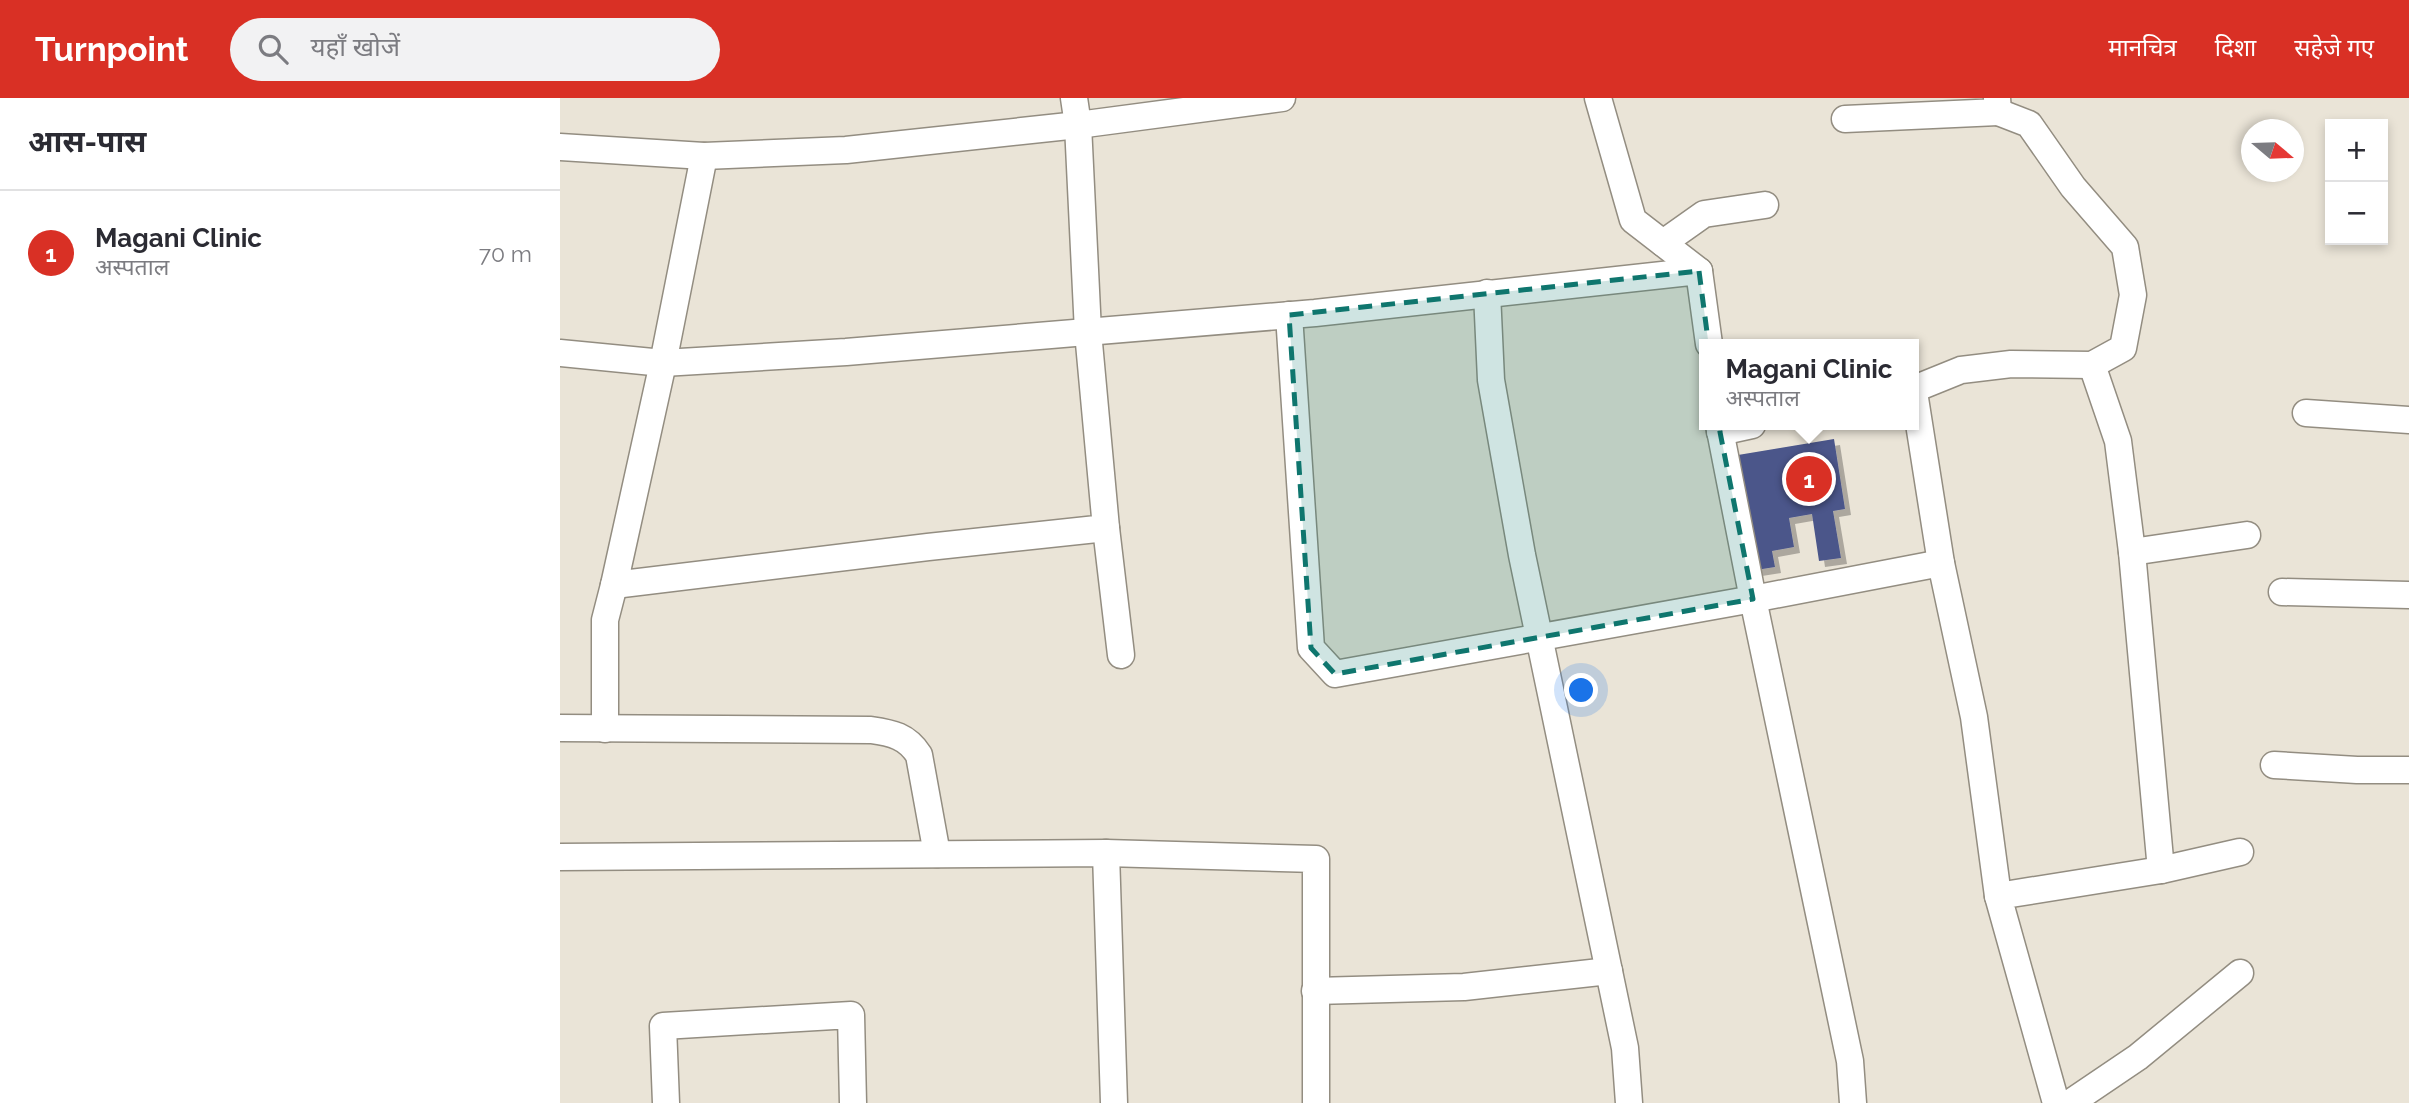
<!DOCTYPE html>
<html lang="hi">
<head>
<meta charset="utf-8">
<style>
  body { margin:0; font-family:Raleway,"Noto Sans Devanagari",sans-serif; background:#f2f2f3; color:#2b2b33 }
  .controls { position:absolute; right:21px; top:21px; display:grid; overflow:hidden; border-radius:0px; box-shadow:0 4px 10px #0003 }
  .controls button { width:63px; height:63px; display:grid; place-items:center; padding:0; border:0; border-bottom:2px solid #e1e1e2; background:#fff; color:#2b2b33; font:35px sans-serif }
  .compass { position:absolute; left:1681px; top:21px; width:63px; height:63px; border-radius:50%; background:#fff; box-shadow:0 4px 10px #0003; rotate:109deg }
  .you { position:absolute; left:1022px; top:593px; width:24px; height:24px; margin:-18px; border:5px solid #fff; border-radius:50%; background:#1a73e8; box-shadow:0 0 0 10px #1a73e833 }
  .badge { display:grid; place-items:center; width:46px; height:46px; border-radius:50%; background:#d93025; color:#fff; font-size:23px; font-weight:700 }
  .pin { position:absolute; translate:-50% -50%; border:4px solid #fff; box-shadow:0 2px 7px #0006 }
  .popup { position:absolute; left:1139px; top:241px; width:220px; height:91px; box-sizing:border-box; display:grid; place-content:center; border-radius:0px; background:#fff; filter:drop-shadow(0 2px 5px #0005); font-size:23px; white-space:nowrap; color:#7c7c81 }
  .popup b { font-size:26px; color:#2b2b33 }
  .popup::after { content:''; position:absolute; left:50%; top:100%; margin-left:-14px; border:14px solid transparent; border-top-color:#fff }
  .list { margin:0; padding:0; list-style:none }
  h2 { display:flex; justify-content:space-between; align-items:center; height:91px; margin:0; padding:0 28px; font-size:30px }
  h2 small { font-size:23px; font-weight:400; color:#7c7c81 }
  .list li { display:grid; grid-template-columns:46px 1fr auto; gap:21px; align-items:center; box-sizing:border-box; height:126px; padding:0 28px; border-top:2px solid #e1e1e2 }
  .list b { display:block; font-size:26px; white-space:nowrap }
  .list p { margin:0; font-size:23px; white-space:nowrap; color:#7c7c81 }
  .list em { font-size:23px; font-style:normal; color:#7c7c81 }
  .icon { flex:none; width:38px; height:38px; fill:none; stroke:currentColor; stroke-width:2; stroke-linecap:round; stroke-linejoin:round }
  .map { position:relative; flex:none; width:1849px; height:1005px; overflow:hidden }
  header { display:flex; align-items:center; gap:42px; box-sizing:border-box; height:98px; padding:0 35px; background:#d93025; color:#fff }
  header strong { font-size:33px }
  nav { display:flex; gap:38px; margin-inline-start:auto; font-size:24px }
  .search { width:490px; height:63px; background:#f2f2f3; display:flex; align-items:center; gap:18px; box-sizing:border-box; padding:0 24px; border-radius:38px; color:#7c7c81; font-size:26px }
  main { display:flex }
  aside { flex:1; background:#fff }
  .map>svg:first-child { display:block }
  .building { fill:#4b568a; filter:url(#shadow) }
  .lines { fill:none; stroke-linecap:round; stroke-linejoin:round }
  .minor-casing { stroke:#938d81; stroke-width:29 }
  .minor { stroke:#fff; stroke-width:26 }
  .marked { fill:#0f766e; fill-opacity:0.2; stroke:#0f766e; stroke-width:5; stroke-dasharray:14 9; stroke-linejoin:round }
</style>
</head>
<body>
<header>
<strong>Turnpoint</strong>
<div class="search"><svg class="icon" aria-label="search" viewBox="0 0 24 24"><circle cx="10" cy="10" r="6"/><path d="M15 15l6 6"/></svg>यहाँ खोजें</div>
<nav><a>मानचित्र</a><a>दिशा</a><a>सहेजे गए</a></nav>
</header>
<main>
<aside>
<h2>आस-पास<small></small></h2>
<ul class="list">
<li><span class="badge">1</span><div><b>Magani Clinic</b><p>अस्पताल</p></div><em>70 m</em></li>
</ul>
</aside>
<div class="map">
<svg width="1849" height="1005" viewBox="0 0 1849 1005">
  <defs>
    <filter id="shadow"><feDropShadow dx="6" dy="6" stdDeviation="0" flood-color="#0004"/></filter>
  </defs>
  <rect width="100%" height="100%" fill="#eae4d7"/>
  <path class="building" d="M1274,341L1285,411L1273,413L1281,460L1259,463L1252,416L1229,420L1234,449L1212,453L1215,469L1196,472L1178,357Z"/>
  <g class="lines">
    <g class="minor-casing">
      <g id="minor">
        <path d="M1038,0L1073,122L1139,173"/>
        <path d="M1285,21L1438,14L1437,0"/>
        <path d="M0,49L144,58L286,52L518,27L722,0"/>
        <path d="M144,58L103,265L54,487L368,449L546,430L528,234L518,27L514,0"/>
        <path d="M1103,145L1144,116L1205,107"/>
        <path d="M927,195L931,282L962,457L1065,950L1069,1005"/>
        <path d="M729,217L751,550L775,576L1193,501L1381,465L1414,619L1438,798"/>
        <path d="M0,255L103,265L286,254L755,215L1139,173L1149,246"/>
        <path d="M1532,267L1558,343L1572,454L1601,772"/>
        <path d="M1354,291L1401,272L1451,266L1532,267L1563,250L1573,197L1565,149L1513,89L1469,26L1438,14"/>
        <path d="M1354,294L1381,465"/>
        <path d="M1746,315L1849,322"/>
        <path d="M1159,327L1193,501L1290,963L1293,1005"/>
        <path d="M1160,334L1192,327"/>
        <path d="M546,430L561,557"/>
        <path d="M1572,454L1687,437"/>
        <path d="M1722,494L1849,497"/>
        <path d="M0,630L311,632C332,635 347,638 359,657L377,756"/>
        <path d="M45,631V522L54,487"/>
        <path d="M1714,667L1797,672H1849"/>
        <path d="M546,755L756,761V1005"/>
        <path d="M0,759L546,755L554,1005"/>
        <path d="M755,893L904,889L1049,873"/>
        <path d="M106,1005L103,928L291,917L293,1005"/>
        <path d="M1496,1005L1438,798L1601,772L1680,754"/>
        <path d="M1510,1005L1578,959L1680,875"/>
      </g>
    </g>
    <use href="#minor" class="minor"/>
  </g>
  <path class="marked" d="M1139,173L1160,334L1193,501L775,576L751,550L729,217Z"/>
</svg>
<div class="controls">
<button>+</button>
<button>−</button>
</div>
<svg class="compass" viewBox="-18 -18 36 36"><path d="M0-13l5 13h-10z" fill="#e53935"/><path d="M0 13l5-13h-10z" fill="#7c7c81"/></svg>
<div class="you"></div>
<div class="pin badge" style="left:1249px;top:381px">1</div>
<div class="popup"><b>Magani Clinic</b>अस्पताल</div>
</div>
</main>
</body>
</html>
